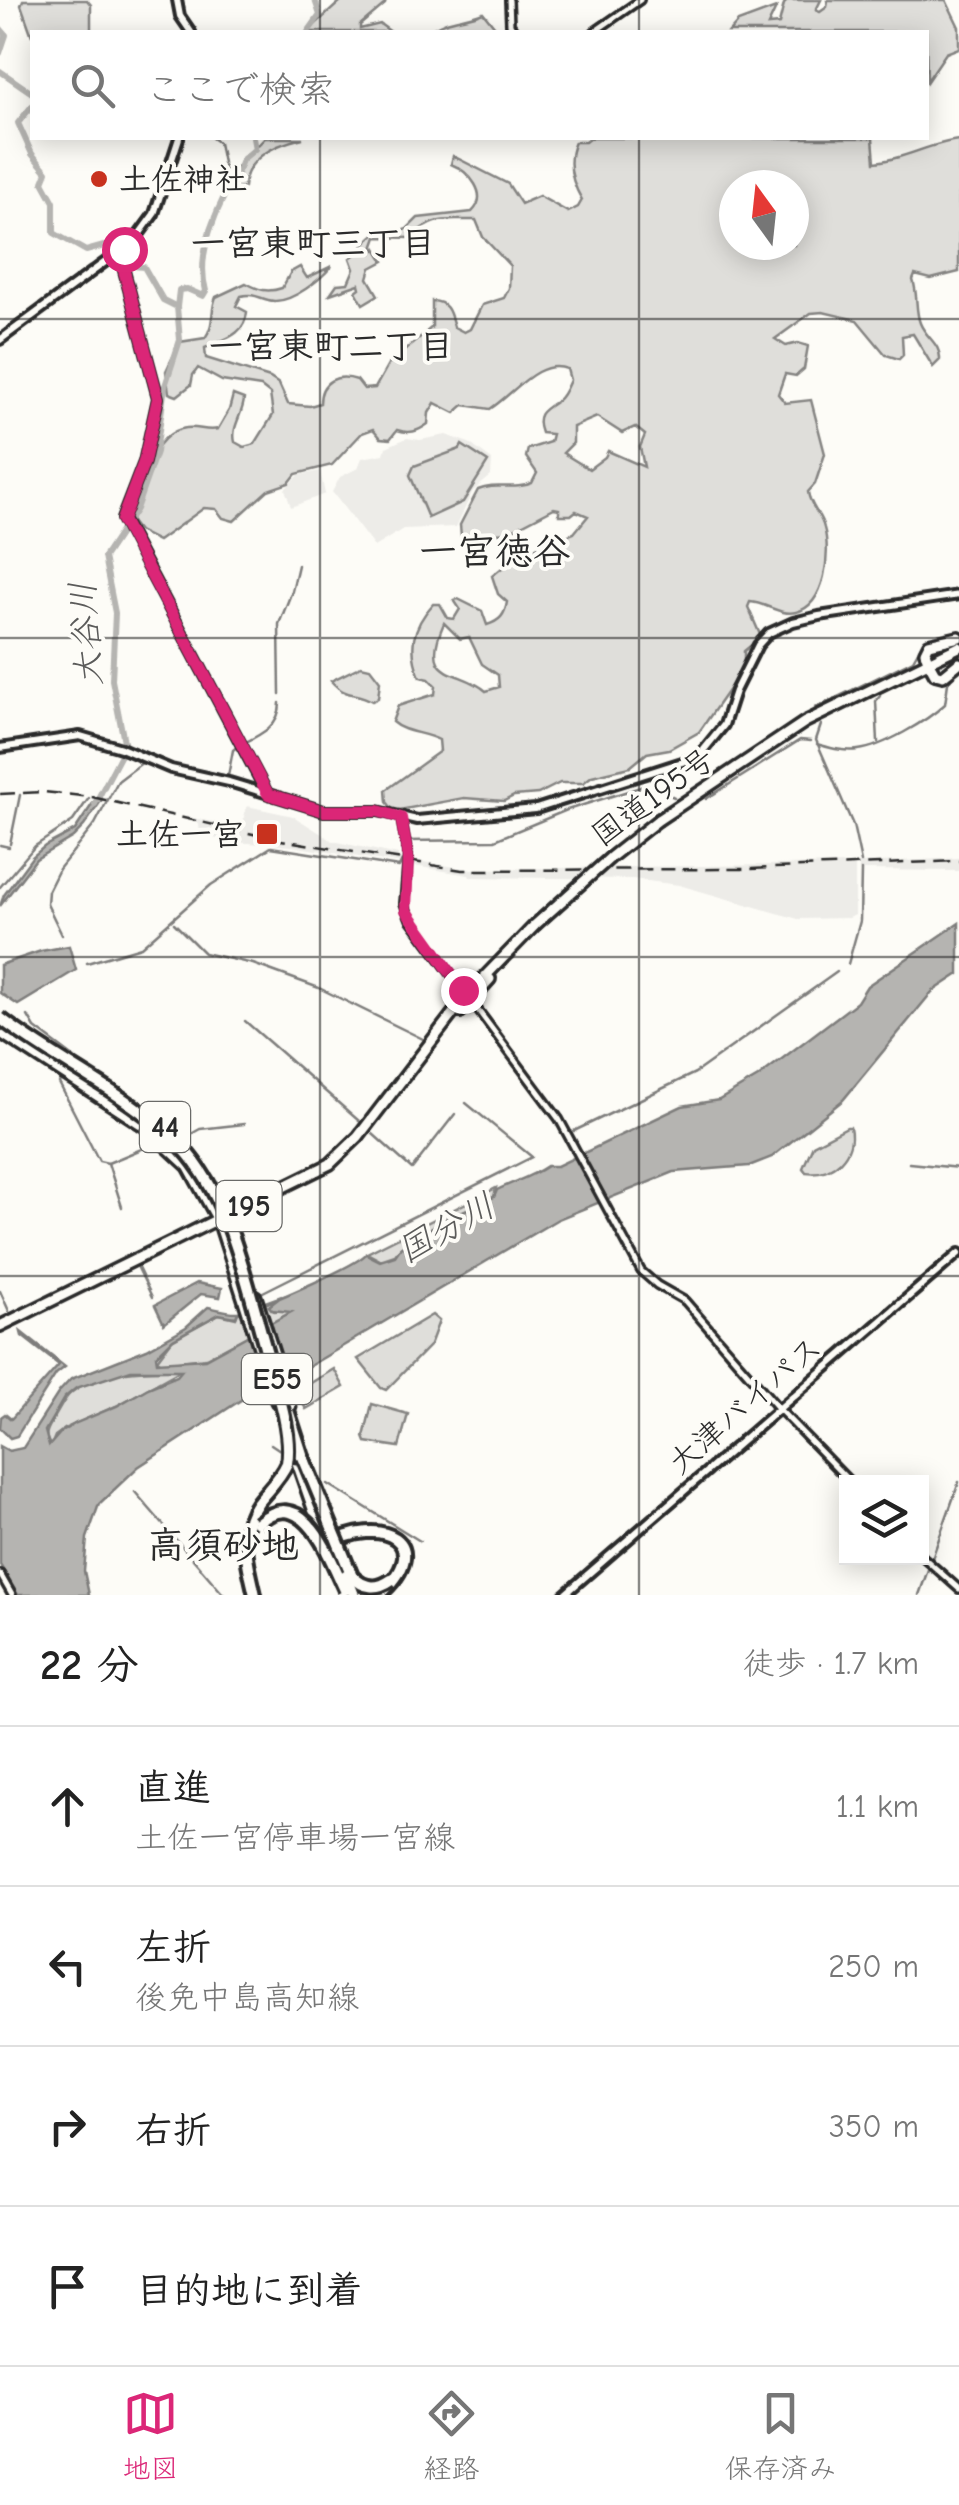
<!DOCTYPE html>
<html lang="ja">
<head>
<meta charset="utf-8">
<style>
  body { margin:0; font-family:"Comic Neue","Klee One",sans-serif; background:#f2f2f2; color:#222 }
  .controls { position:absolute; right:30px; bottom:30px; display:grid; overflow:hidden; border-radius:0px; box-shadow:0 5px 25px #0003 }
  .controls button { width:90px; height:90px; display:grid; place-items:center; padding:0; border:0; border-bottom:2px solid #e0e0e0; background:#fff; color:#222; font:50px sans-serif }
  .compass { position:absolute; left:719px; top:170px; width:90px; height:90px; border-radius:50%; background:#fff; box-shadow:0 5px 25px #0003; rotate:345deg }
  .stop { position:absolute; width:30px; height:30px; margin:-22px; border:8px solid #db2777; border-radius:50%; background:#fff }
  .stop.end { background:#db2777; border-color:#fff; box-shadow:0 2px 10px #0008 }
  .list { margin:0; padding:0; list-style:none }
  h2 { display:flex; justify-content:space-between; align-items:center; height:130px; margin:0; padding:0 40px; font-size:42px }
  h2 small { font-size:32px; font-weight:400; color:#767676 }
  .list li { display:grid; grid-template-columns:65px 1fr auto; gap:30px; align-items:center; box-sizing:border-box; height:160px; padding:0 40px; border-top:2px solid #e0e0e0 }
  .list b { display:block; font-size:38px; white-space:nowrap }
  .list p { margin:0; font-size:32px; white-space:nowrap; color:#767676 }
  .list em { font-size:32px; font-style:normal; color:#767676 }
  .icon { flex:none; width:55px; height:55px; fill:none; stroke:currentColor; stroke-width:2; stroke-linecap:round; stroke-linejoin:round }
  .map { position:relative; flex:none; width:959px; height:1595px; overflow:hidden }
  .search { position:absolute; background:#fff; box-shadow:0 5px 25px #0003; left:30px; right:30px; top:30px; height:110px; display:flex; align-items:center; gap:25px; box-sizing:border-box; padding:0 35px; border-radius:0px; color:#767676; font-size:38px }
  .sheet { height:770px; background:#fff }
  nav { display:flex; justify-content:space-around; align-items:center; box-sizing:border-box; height:140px; border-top:2px solid #e0e0e0; background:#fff; font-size:28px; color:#767676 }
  nav a { display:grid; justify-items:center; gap:5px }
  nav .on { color:#db2777 }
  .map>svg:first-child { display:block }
  .built { fill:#edece8 }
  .green { fill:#dfdeda; stroke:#858482; stroke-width:2.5; fill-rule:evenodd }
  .water { fill:#b5b4b1; stroke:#7e7d7b; stroke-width:2.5; fill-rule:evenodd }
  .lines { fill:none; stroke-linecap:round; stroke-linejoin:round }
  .stream { stroke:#7e7d7b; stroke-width:2.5 }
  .river { stroke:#b5b4b1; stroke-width:6 }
  .tertiary-casing { stroke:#2b2b2b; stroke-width:12 }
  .secondary-casing { stroke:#2b2b2b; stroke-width:14 }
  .primary-casing { stroke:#2b2b2b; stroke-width:15 }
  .trunk-casing { stroke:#2b2b2b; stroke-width:16 }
  .motorway-casing { stroke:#2b2b2b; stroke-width:18 }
  .tertiary { stroke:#fdfcf7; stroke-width:5 }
  .secondary { stroke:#fdfcf7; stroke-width:6 }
  .primary { stroke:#fdfcf7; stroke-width:8 }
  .trunk { stroke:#fdfcf7; stroke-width:9 }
  .motorway { stroke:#fdfcf7; stroke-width:10 }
  .rail { stroke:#2b2b2b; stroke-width:2.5; stroke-dasharray:15 8; stroke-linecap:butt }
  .trunk-bridge-casing { stroke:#2b2b2b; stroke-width:16; stroke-linecap:butt }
  .motorway-bridge-casing { stroke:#2b2b2b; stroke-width:18; stroke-linecap:butt }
  .trunk-bridge { stroke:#fdfcf7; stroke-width:9 }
  .motorway-bridge { stroke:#fdfcf7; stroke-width:10 }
  .route { stroke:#db2777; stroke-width:12 }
  .grid { fill:none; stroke:#2b2b2b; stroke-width:2.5; stroke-opacity:0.55 }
  .poi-dot { fill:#c8321e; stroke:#fdfcf7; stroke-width:4 }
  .labels { text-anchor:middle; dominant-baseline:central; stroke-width:8; stroke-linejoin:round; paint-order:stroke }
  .shield { fill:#fdfcf7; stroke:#6a6a68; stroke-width:2.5 }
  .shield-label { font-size:30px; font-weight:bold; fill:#2b2b2b }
  .poi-label { font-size:32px; font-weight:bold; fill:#2b2b2b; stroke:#fdfcf7; text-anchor:start }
  .street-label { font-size:32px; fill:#2b2b2b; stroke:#fdfcf7 }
  .neighbourhood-label { font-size:35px; font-weight:bold; fill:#2b2b2b; stroke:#fdfcf7 }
  .water-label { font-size:35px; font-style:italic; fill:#5b5b5a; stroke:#fdfcf7 }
  .quarter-label { font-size:38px; font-weight:bold; fill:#2b2b2b; stroke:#fdfcf7 }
</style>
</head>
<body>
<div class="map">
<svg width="959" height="1595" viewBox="0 0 959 1595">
  <rect width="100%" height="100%" fill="#fdfcf7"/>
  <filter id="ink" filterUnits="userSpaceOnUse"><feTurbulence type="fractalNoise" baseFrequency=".01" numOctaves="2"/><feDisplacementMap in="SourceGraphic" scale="20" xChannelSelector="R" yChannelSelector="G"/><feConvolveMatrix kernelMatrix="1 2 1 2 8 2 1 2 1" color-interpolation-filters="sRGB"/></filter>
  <g filter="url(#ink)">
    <g class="built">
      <path d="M446,435L469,443L492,460L491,476L473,491L456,527L403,529L374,547L332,492L340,477L358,468L362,458L384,454L386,447L407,438L420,440Z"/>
      <path d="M320,471L325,494L291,507L285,489L299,475Z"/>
      <path d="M247,806L293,816L333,841L398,855V858L468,869L855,864V915L849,918L798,919L679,885L632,879L470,877L469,875L292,846L232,842L200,835L199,824L187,820V817L241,827Z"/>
      <path d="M959,858V871L859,870V863Z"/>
    </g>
    <g class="green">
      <path d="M23,0H87L91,5V32H32V36L21,5Z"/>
      <path d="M342,0H386L385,4L360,25V29L380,24L391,32H307Z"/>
      <path d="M788,0H821L816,10L820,12L827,7L828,0H946L959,27V48L946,53L927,81L926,32H729L738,22L776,8L768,25L779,24L784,4Z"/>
      <path d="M483,12L499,32H429C443,18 466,20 483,12Z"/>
      <path d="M265,138H303C277,144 246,156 244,187L236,191L225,188L227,177Z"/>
      <path d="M590,138H873L875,162C905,159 930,143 959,140V272L931,279L915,275L913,280C918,295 915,310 920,323C926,338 941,344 940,360L933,367L913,334L902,336L903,355L899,359L886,355L857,320L823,312L811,313L775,339L786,346L798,343L808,346L804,369L796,376L785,374L778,394L785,403L811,400L825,454L815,484L808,492C810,507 821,514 824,528C831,552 826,605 796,612C781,616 766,603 750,602L748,607L761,637L744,651V662L734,682L699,732L669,749L647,753L630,767L592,776L583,783H560L538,794L514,796L504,801L464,798L394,811L387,802L386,790L440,751L439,740C424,732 404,733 392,722L398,706L435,694L436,686L429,679L420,677C408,649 412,627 433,604H440L448,618L454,619L460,609L454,600L458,599L482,611L487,625C500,621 505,615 507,602L498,594L492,576L518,555L574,533L588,516L576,511L571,515H559V509L554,508L508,532L461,536L460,525L478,490C496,482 514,491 532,483L537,473L526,457L528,449L550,442L552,434L541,433C534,414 543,410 557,401C563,397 567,387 570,380L567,369C538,358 514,394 490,409L464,405L455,413L435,403L429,413L428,424C417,432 410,434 397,430L390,439L381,438L373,429L362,433L332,465L296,474L289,483L268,490L234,521L223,518L216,509L204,508L158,541L138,531L131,522C136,493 151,432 186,428C198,426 206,432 218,429L229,410L233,395L244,399C243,415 231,426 235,442L244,447L255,444L273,415L270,394L261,387L222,381L198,368L193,375L191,385L177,396L169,393L166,371L180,342L205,338C215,324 210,311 216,297L246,283C259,290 267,293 282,288L291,272L300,267L307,278L332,266C321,279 293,302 274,301C261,300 255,292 241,296L236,306L247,312C245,336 224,339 205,348L206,358L270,378L279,384L288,404L310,406L320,403C320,381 337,373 357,380L364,389L375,388L388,365L432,327V301C449,302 450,313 454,327L464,332L470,329L482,305L504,298L509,288L510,266L483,237L476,220C444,221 435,215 410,238L377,237L371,254L376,248L384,261L371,268L368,278L378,295L363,304L356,291L360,288L359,284L330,294L337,284L348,283L354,269L350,258C363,251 364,238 383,229L393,234L407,229L418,218L472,212C490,195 469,171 451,164L453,156L508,184L521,204L539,196L568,212L578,207L582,200C571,181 566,162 575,142H585ZM794,185V245H734V185ZM597,417L622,433L635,427L645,435L640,447L644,467L608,451L605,457L589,469L563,453L573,443V427ZM444,623L460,639L469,637L482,664L498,675L499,687L486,691C461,668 418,682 444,623Z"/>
      <path d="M462,445L488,462L463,502L428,518L410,475L414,466L460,449Z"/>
      <path d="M361,666L370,668L380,681L378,698L372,701C355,691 347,699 331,681Z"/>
      <path d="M847,1127H850C856,1154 833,1176 806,1172L803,1168L813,1145Z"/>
      <path d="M496,1188L494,1197L441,1221L412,1241V1247H401L395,1255L380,1260L367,1253Z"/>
      <path d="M287,1295L269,1306L274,1311L290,1310L289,1314L206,1358L162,1363L157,1360L172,1340L219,1314L236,1318L238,1313Z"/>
      <path d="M432,1315L439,1321L430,1345L386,1390L381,1388L358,1359Z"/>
      <path d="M334,1369L344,1387L306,1409L296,1392Z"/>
      <path d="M181,1370L116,1406L66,1428L55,1436L51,1446C42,1435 48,1429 54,1418C60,1409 64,1398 72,1392C101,1370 146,1369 181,1370Z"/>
      <path d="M372,1404L408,1414L399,1447L366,1442L364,1437Z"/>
    </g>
    <g class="water">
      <path d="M95,800L101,801L84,826L73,837L36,859L0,906L4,895L32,857L45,846L75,830Z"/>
      <path d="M959,923V974L932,992L843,1100L772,1157L749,1166L674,1172L558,1219L311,1365L255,1396L241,1400L138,1467L99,1504L87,1538L84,1571L89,1595H18L0,1565V1446L9,1451L23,1448L59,1392L71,1379L147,1349L186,1327L208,1307C217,1309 230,1313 239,1312C259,1309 357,1265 366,1254L380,1261L395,1256L401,1247H412V1241L441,1221L494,1197L497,1190C515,1181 531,1177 547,1166H557L682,1106L719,1100L758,1077L857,1002L867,986ZM282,1296L269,1306L272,1310L291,1312L205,1359L157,1362L156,1356L173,1339L219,1314L236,1317L238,1312ZM131,1370H182L177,1376L148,1388L117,1406L76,1423L61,1432L49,1446L45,1431L64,1398L76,1388Z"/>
      <path d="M69,946L76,970L18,1005L0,993V965L41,951Z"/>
      <path d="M197,1283L222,1288L220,1297L201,1294L164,1324L155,1305Z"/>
      <path d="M21,1332L65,1367L56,1374L17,1436L10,1438L0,1428L1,1417L5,1414L11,1419L59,1365L22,1336Z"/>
    </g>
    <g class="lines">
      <g class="stream">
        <path d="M212,138L219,143L226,178"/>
        <path d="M280,694L279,624L292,591L298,565"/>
        <path d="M815,708L913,660L922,644L933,638"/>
        <path d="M821,725L816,740L853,825L861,862"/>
        <path d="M878,742L876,701L880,696"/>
        <path d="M244,743C262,734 280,725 280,703"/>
        <path d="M817,744C831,748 843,752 858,750C883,747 927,721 945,704L948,683L955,672"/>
        <path d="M151,757L168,764L228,776L233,750L238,746"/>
        <path d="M706,799L800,740L811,741"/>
        <path d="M10,844L20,795"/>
        <path d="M0,845L9,847"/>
        <path d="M0,887L35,846L73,821L89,798"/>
        <path d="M174,923L204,953L253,964L319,988L423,1039"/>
        <path d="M62,935L47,904L48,891L59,869L95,824L118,781L143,762"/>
        <path d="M87,963L141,947L211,885L271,847L399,867L405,855L402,841L495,840L567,810L647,785L674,797"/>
        <path d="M848,964L860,921L861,870"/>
        <path d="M28,1016L35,1028L75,1058L73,1060"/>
        <path d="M245,1021L359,1121"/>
        <path d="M61,1079L59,1083L99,1161L108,1163L122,1207"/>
        <path d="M574,1131L695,1073L837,972"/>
        <path d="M373,1134L412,1169L455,1114"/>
        <path d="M184,1138L200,1129L244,1124"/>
        <path d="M108,1163L156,1143"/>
        <path d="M909,1163L959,1168"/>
        <path d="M138,1268L152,1297"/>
        <path d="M0,1291L9,1311"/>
        <path d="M263,1292L532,1157L466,1103"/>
        <path d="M271,1444L283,1452"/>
        <path d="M328,1484L420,1541"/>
        <path d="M135,1492L224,1595"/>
        <path d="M919,1595L959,1482"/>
      </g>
      <g class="river">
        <path d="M0,28L6,35L0,53"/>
        <path d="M308,32L320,15L315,0"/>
        <path d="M0,71L32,93"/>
        <path d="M32,106L18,123L32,154L47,172L43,182L54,202V233L86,251L104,246"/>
        <path d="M133,266L144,267L163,300L177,307"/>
        <path d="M95,804L125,747L112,680L115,613L104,557L136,509L156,452L165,386L180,340L177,307L179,290L187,289L203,296L206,291C199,266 205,241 215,217C221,200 226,200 226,178L237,174L242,160L255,149L253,138"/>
      </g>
      <g class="tertiary-casing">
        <g id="tertiary">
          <path d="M509,0L510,24L515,32"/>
          <path d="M594,32L640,0"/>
          <path d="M401,818L408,857L404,903L410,919L559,1119L641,1271L657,1285L685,1301L779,1409L850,1482"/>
          <path d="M922,1556L959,1589"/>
          <path d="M0,1574L12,1595"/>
        </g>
      </g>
      <g class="secondary-casing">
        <g id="secondary">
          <path d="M177,0L180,16L191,32"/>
          <path d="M119,252L158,398L144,462L122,519L267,793"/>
          <path d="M0,340L135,240L154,214L179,138"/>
          <path d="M0,748L80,736L121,748L171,769L229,782L324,811H378L417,820L536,809L698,757L724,725L735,691L758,645L769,633L793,622L819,616L959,595"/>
          <path d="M564,1595L959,1253"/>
        </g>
      </g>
      <g class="primary-casing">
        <g id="primary">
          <path d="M0,1033L146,1128L188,1167L218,1221L276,1402"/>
          <path d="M256,1296L291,1406"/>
          <path d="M290,1444L323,1539"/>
        </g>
      </g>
      <g class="trunk-casing">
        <g id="trunk">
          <path d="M928,661L925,652L929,644L959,637"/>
          <path d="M930,665L935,674L943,676L959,663"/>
          <path d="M658,820L805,722L959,647"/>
          <path d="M460,1012L490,979"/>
          <path d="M0,1326L330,1164L358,1137L467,995L535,925"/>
        </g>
      </g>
      <g class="motorway-casing">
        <g id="motorway">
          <path d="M285,1401L303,1457"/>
          <path d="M326,1546C382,1512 438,1544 379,1595"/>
          <path d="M255,1595C248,1563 237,1531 258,1502C268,1489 280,1479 287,1463"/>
        </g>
      </g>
      <use href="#tertiary" class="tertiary"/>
      <use href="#secondary" class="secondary"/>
      <use href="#primary" class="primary"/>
      <use href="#trunk" class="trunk"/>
      <use href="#motorway" class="motorway"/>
      <path class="rail" d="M0,794L44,792L92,797L275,839L462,870L749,869L959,861"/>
      <g class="trunk-bridge-casing">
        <path id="trunk-bridge" d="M535,925L611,857L658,820"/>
      </g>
      <g class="motorway-bridge-casing">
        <g id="motorway-bridge">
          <path d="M0,1018C55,1061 136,1098 182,1147C230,1199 245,1277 264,1343C273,1377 293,1430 287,1463"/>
          <path d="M303,1457L352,1576C363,1588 377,1590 391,1580"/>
          <path d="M258,1523C304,1482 330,1559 345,1590"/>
          <path d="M346,1575L354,1595"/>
        </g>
      </g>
      <use href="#trunk-bridge" class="trunk-bridge"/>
      <use href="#motorway-bridge" class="motorway-bridge"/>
    </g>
  </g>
  <g class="lines" filter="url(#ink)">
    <path class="route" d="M124,249L119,252L158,398L144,462L122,520L268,794L324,811H378L401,818L408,857L406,910L463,990"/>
  </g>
  <path class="grid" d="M320,0V32M639,0V32M320,138V1595M639,138V1595M0,319H959M0,638H959M0,957H959M0,1276H959"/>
  <g class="poi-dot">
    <circle cx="99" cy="179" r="10"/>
    <rect x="255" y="822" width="24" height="24" rx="5"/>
  </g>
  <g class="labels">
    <g class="shield">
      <rect x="140" y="1102" width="50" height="50" rx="8"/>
      <rect x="216.5" y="1181" width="65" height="50" rx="8"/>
      <rect x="242" y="1354" width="70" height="50" rx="8"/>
    </g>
    <g class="shield-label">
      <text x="165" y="1127">44</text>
      <text x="249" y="1206">195</text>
      <text x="277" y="1379">E55</text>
    </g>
    <g class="poi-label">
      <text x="119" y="179">土佐神社</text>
      <text x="244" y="834" text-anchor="end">土佐一宮</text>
    </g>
    <g class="street-label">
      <text transform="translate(653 797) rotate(-36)">国道195号</text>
      <text transform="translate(745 1405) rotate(-41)">大津バイパス</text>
    </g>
    <g class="neighbourhood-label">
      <text x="313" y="243">一宮東町三丁目</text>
      <text x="331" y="346">一宮東町二丁目</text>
    </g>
    <g class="water-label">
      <text transform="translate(86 634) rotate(-94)">大谷川</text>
      <text transform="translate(446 1228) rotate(-29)">国分川</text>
    </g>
    <g class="quarter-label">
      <text x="495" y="552">一宮徳谷</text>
      <text x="223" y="1546">高須砂地</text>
    </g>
  </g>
</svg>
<div class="controls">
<button><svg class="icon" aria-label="layers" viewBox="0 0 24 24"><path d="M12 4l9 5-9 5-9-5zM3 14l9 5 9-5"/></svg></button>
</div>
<svg class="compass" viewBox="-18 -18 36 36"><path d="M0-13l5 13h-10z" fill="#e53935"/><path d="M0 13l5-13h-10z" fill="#767676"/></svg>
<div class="stop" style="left:124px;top:249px"></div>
<div class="stop end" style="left:463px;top:990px"></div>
<div class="search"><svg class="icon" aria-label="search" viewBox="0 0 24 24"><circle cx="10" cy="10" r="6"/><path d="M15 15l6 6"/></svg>ここで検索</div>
</div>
<section class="sheet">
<h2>22 分<small>徒歩 · 1.7 km</small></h2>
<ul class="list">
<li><svg class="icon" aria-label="ahead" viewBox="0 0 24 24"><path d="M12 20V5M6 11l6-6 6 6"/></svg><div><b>直進</b><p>土佐一宮停車場一宮線</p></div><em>1.1 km</em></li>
<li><svg class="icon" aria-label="left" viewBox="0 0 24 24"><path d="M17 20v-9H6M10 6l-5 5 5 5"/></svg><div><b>左折</b><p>後免中島高知線</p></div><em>250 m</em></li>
<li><svg class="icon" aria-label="right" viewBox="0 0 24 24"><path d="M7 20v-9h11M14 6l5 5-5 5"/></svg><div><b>右折</b></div><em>350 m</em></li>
<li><svg class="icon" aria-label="arrive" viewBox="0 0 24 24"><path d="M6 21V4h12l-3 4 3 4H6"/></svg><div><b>目的地に到着</b></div></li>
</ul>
</section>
<nav>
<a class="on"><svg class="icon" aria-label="map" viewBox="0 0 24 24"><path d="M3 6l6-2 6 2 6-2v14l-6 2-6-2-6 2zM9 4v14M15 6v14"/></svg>地図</a>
<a><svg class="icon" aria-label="directions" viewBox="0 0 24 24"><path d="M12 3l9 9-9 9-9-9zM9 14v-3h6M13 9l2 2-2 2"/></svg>経路</a>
<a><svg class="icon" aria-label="saved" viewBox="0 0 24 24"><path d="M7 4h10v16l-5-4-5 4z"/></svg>保存済み</a>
</nav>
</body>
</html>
